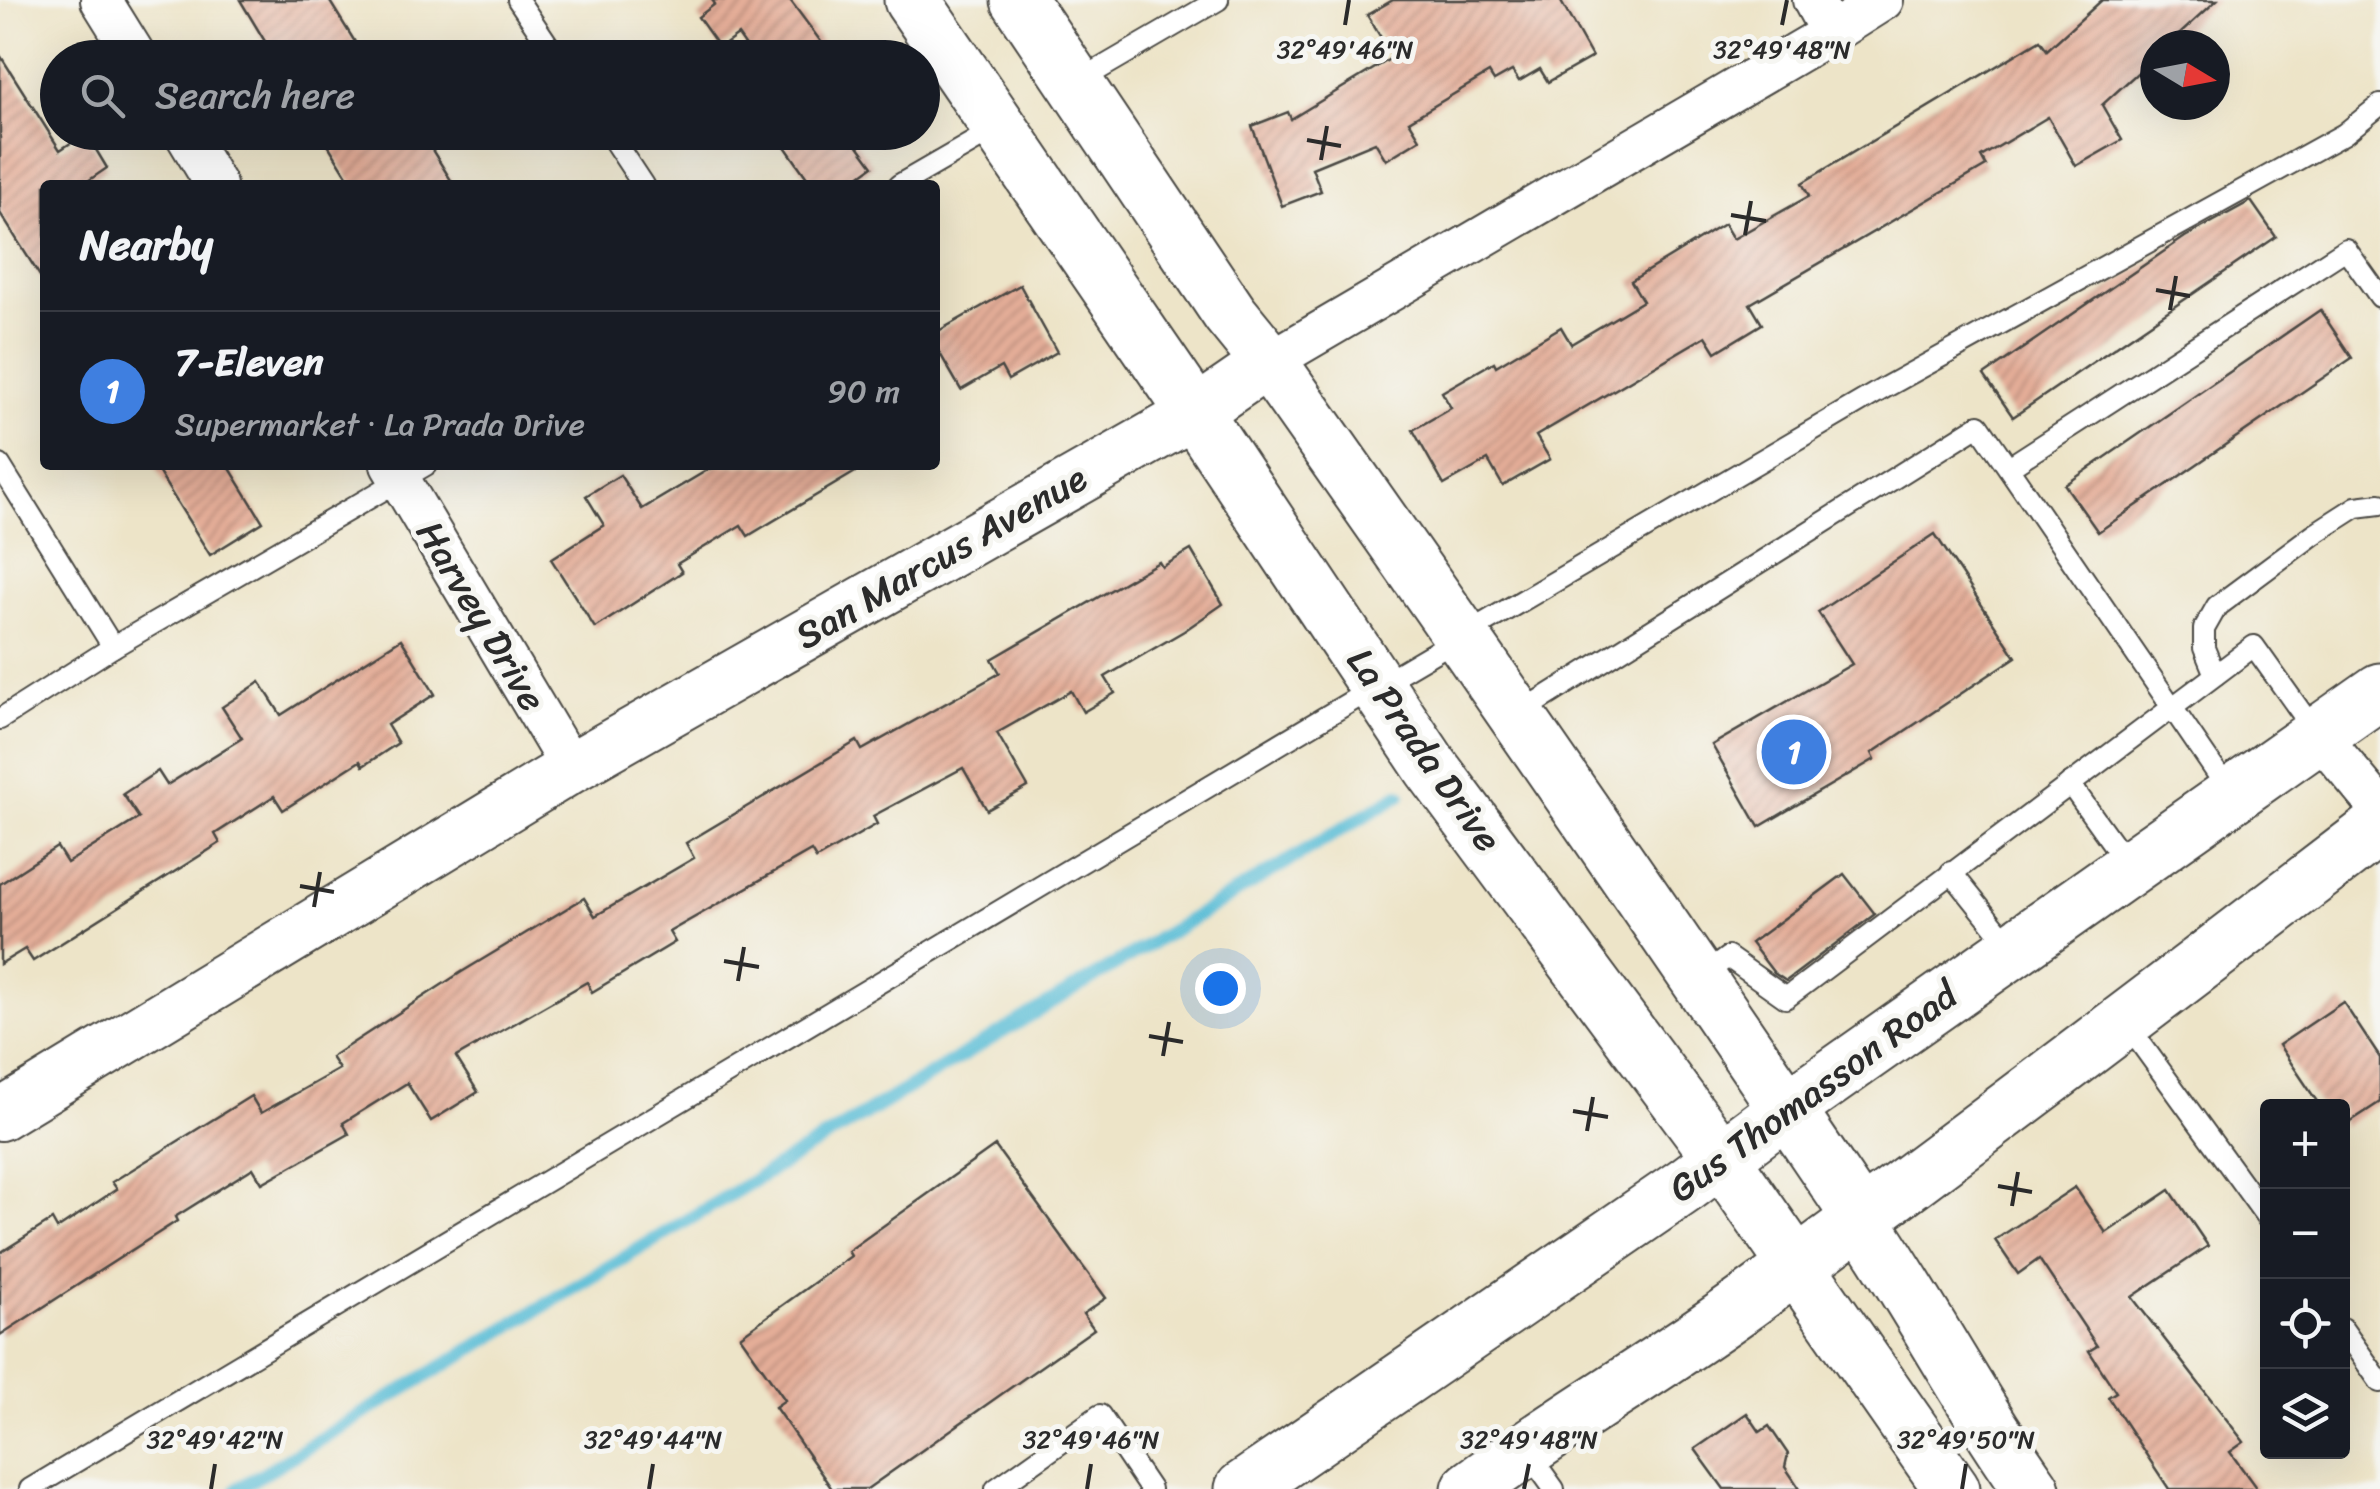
<!DOCTYPE html>
<html lang="en">
<head>
<meta charset="utf-8">
<style>
  body { margin:0; font-family:Sriracha,sans-serif; background:#242831; color:#f1f3f6 }
  .controls { position:absolute; right:30px; bottom:30px; display:grid; overflow:hidden; border-radius:10px; box-shadow:0 10px 40px #0002 }
  .controls button { width:90px; height:90px; display:grid; place-items:center; padding:0; border:0; border-bottom:2px solid #363941; background:#171b24; color:#f1f3f6; font:50px sans-serif }
  .compass { position:absolute; left:2140px; top:30px; width:90px; height:90px; border-radius:50%; background:#171b24; box-shadow:0 10px 40px #0002; rotate:100deg }
  .you { position:absolute; left:1220px; top:988px; width:35px; height:35px; margin:-25px; border:8px solid #fff; border-radius:50%; background:#1a73e8; box-shadow:0 0 0 15px #1a73e833 }
  .badge { display:grid; place-items:center; width:65px; height:65px; border-radius:50%; background:#0f766e; color:#fff; font-size:32px; font-weight:700 }
  .pin { position:absolute; translate:-50% -50%; border:5px solid #fff; box-shadow:0 2px 10px #0006 }
  .list { margin:0; padding:0; list-style:none }
  h2 { display:flex; justify-content:space-between; align-items:center; height:130px; margin:0; padding:0 40px; font-size:42px }
  h2 small { font-size:32px; font-weight:400; color:#9ea1a6 }
  .list li { display:grid; grid-template-columns:65px 1fr auto; gap:30px; align-items:center; box-sizing:border-box; height:160px; padding:0 40px; border-top:2px solid #363941 }
  .list b { display:block; font-size:38px; white-space:nowrap }
  .list p { margin:0; font-size:32px; white-space:nowrap; color:#9ea1a6 }
  .list em { font-size:32px; font-style:normal; color:#9ea1a6 }
  .icon { flex:none; width:55px; height:55px; fill:none; stroke:currentColor; stroke-width:2; stroke-linecap:round; stroke-linejoin:round }
  .map { position:relative; flex:none; width:2380px; height:1489px; overflow:hidden }
  .search { position:absolute; background:#171b24; box-shadow:0 10px 40px #0002; left:40px; top:40px; width:900px; height:110px; display:flex; align-items:center; gap:25px; box-sizing:border-box; padding:0 35px; border-radius:55px; color:#9ea1a6; font-size:38px }
  .panel { position:absolute; background:#171b24; box-shadow:0 10px 40px #0002; left:40px; top:180px; width:900px; height:290px; border-radius:10px }
  .map>svg:first-child { display:block }
  .lines { fill:none; stroke-linecap:round; stroke-linejoin:round }
  .stream { stroke:#57bcd5; stroke-width:14 }
  .building { fill:url(#building-hatch) }
  .service-casing { stroke:#484743; stroke-width:24 }
  .minor-casing { stroke:#484743; stroke-width:44 }
  .tertiary-casing { stroke:#484743; stroke-width:54 }
  .secondary-casing { stroke:#484743; stroke-width:59 }
  .service { stroke:#fff; stroke-width:20 }
  .minor { stroke:#fff; stroke-width:40 }
  .tertiary { stroke:#fff; stroke-width:50 }
  .secondary { stroke:#fff; stroke-width:55 }
  .ticks { fill:none; stroke:#2b2b2b; stroke-width:4 }
  .labels { text-anchor:middle; dominant-baseline:central; stroke-width:10; stroke-linejoin:round; paint-order:stroke }
  .street-label { font-size:38px; fill:#2b2b2b; stroke:#f6f6f2 }
  .ticks-label { font-size:25px; text-anchor:middle; fill:#2b2b2b; stroke:#f6f6f2; stroke-width:10; stroke-linejoin:round; paint-order:stroke }
</style>
</head>
<body>
<div class="map">
<svg width="2380" height="1489" viewBox="0 0 2380 1489">
  <defs>
    <pattern id="building-hatch" width="6" height="6" patternUnits="userSpaceOnUse" patternTransform="scale(2.5)"><rect width="6" height="6" fill="#e4ad98"/><path d="M-1 1l2-2M0 6l6-6M5 7l2-2" fill="none" stroke="#b98d7c"/></pattern>
  </defs>
  <rect width="100%" height="100%" fill="#f6f6f2"/>
  <filter id="ink" filterUnits="userSpaceOnUse"><feTurbulence type="fractalNoise" baseFrequency=".01" numOctaves="2"/><feDisplacementMap in="SourceGraphic" scale="20" xChannelSelector="R" yChannelSelector="G"/><feConvolveMatrix kernelMatrix="1 2 1 2 8 2 1 2 1" color-interpolation-filters="sRGB"/></filter>
  <filter id="wash" filterUnits="userSpaceOnUse"><feTurbulence type="fractalNoise" baseFrequency=".0048" numOctaves="4" result="noise"/><feDisplacementMap in="SourceGraphic" scale="40" xChannelSelector="R" yChannelSelector="G"/><feGaussianBlur stdDeviation="2.25" result="paint"/><feColorMatrix in="noise" values="0 0 0 0 0 0 0 0 0 0 0 0 0 0 0 0 0 1.4 0 .05"/><feComposite in="paint" operator="in"/></filter>
  <g filter="url(#wash)">
    <rect width="100%" height="100%" fill="#ede4c8"/>
    <g class="lines">
      <path class="stream" d="M237,1489L1399,795"/>
    </g>
    <g id="blocks">
      <g class="building">
        <path d="M240,0H329L365,58H275Z"/>
        <path d="M712,0H790L833,58H754L738,35L720,48L698,17L715,4Z"/>
        <path d="M1393,0H1560L1592,57L1548,82L1540,69L1519,81L1512,71L1494,81L1489,73L1409,121L1420,139L1386,160L1375,142L1312,168L1321,191L1282,206L1252,126L1288,112L1291,119L1393,57L1367,15Z"/>
        <path d="M2102,0H2217L2168,45H2155V57L2102,105L2122,140L2076,166L2048,117L1981,157L1986,166L1750,304L1762,324L1716,352L1706,336L1536,436L1550,459L1503,486L1488,460L1444,485L1413,430L1451,408L1442,392L1494,362L1496,366L1561,327L1571,344L1643,301L1631,281L1724,224L1733,239L1809,196L1802,183L2040,40L2047,50Z"/>
        <path d="M0,55L60,150L86,133L107,168L82,185H45V284L0,213Z"/>
        <path d="M320,132H421L454,185H353Z"/>
        <path d="M775,132H848L873,166L847,185H812Z"/>
        <path d="M2251,201L2276,237L2013,417L1984,375L2185,237Z"/>
        <path d="M1020,285L1057,352L1008,380L1001,367L961,390L935,345V333Z"/>
        <path d="M2320,310L2352,358L2098,532L2065,485Z"/>
        <path d="M154,465H228L263,522L210,555Z"/>
        <path d="M716,465H867L748,536L741,525L677,564L682,572L595,628L551,559L604,525L586,496L620,475L642,509Z"/>
        <path d="M1935,534L2016,657L1872,753L1875,759L1759,827L1712,745L1852,664L1818,612Z"/>
        <path d="M1191,550L1223,604L1184,631L1105,677L1115,693L1083,712L1071,691L997,733L1028,787L987,810L963,768L873,816L877,824L816,859L811,851L669,932L675,942L592,992L587,982L456,1057L478,1092L431,1121L407,1083L343,1123L349,1134L262,1183L253,1168L175,1217L177,1221L0,1335V1253L52,1220L57,1229L117,1189L112,1182L251,1096L261,1113L339,1069L331,1057L460,973L584,898L595,916L694,858L686,843L857,741L862,750L1000,673L992,659L1159,562L1162,567Z"/>
        <path d="M401,639L435,694L387,725L398,743L363,766L360,761L283,810L274,796L215,834L220,843L33,961L25,949L0,964V884L57,847L67,863L139,818L123,794L158,771L167,785L242,738L222,707L260,682L281,715Z"/>
        <path d="M1844,874L1875,914L1786,981L1774,973L1751,943Z"/>
        <path d="M2343,1002L2380,1058V1102L2342,1127V1106H2320L2279,1045Z"/>
        <path d="M995,1146L1106,1298L1083,1314L1094,1329L867,1489H832L775,1407L785,1400L740,1336L851,1256L848,1251Z"/>
        <path d="M2075,1187L2106,1233L2170,1190L2208,1246L2132,1297L2244,1442L2230,1452L2257,1489H2169L2108,1397L2116,1392L2089,1351L2097,1346L2039,1259L2018,1274L1995,1240Z"/>
        <path d="M1747,1413L1760,1432L1769,1426L1788,1454L1785,1467L1800,1489H1724L1695,1449Z"/>
      </g>
    </g>
  </g>
  <g filter="url(#ink)">
    <use href="#blocks" fill-opacity="0" stroke="#484743" stroke-width="2.5"/>
    <g class="lines">
      <g class="service-casing">
        <g id="service">
          <path d="M518,0L557,58"/>
          <path d="M1077,82L1218,0"/>
          <path d="M608,132L643,185"/>
          <path d="M899,185L996,129"/>
          <path d="M0,465L113,647"/>
          <path d="M2009,467L2346,249L2380,297"/>
          <path d="M2215,675L2204,648V629L2217,606L2314,534L2356,507L2380,504"/>
          <path d="M1520,713L1979,425L2232,795"/>
          <path d="M0,719L113,647L426,465"/>
          <path d="M2070,784L2128,865"/>
          <path d="M1951,872L2012,948"/>
          <path d="M1698,979L1728,957L1786,998L2254,646L2316,733"/>
          <path d="M2126,1023L2268,1219"/>
          <path d="M2342,1328L2380,1382"/>
          <path d="M1526,1450L1554,1489"/>
          <path d="M30,1489L1377,686L1886,387L2344,134L2380,105"/>
          <path d="M996,1489L1100,1415L1150,1489"/>
        </g>
      </g>
      <g class="minor-casing">
        <g id="minor">
          <path d="M101,0L137,58"/>
          <path d="M1813,0L1831,33"/>
          <path d="M184,132L216,185"/>
          <path d="M1269,362L1831,33L1883,0"/>
          <path d="M391,465L571,768"/>
          <path d="M2318,734L2380,808"/>
        </g>
      </g>
      <g class="tertiary-casing">
        <path id="tertiary" d="M0,1115L571,768L1195,413L1269,362"/>
      </g>
      <g class="secondary-casing">
        <g id="secondary">
          <path d="M912,0L1195,413L1431,767L1722,1159L1952,1489"/>
          <path d="M1019,0L1230,314L1269,362C1468,644 1665,928 1858,1214C1919,1304 1969,1400 2032,1489"/>
          <path d="M1243,1489L1687,1184L1787,1109L2380,691"/>
          <path d="M1470,1489C1563,1420 1665,1363 1758,1294C1968,1141 2174,984 2380,826"/>
        </g>
      </g>
      <use href="#service" class="service"/>
      <use href="#minor" class="minor"/>
      <use href="#tertiary" class="tertiary"/>
      <use href="#secondary" class="secondary"/>
    </g>
  </g>
  <path class="ticks" d="M1345,25L1349,0M1782,25L1787,0M1307,140L1341,146M1321,160L1327,126M1731,215L1766,221M1745,235L1751,201M2156,290L2190,296M2170,310L2176,276M300,886L334,892M314,907L320,872M724,961L759,967M738,981L744,947M1149,1036L1183,1042M1163,1056L1169,1022M1573,1111L1608,1117M1587,1131L1593,1097M1998,1186L2032,1192M2012,1206L2018,1172M211,1489L215,1464M649,1489L653,1464M1087,1489L1091,1464M1524,1489L1529,1464M1962,1489L1966,1464"/>
  <g class="labels">
    <g class="street-label">
      <text transform="translate(941 557) rotate(-30)">San Marcus Avenue</text>
      <text transform="translate(481 616) rotate(59)">Harvey Drive</text>
      <text transform="translate(1424 750) rotate(55)">La Prada Drive</text>
      <text transform="translate(1813 1092) rotate(-36)">Gus Thomasson Road</text>
    </g>
  </g>
  <g class="ticks-label">
    <text x="1345" y="58">32°49'46"N</text>
    <text x="1782" y="58">32°49'48"N</text>
    <text x="215" y="1448">32°49'42"N</text>
    <text x="653" y="1448">32°49'44"N</text>
    <text x="1091" y="1448">32°49'46"N</text>
    <text x="1529" y="1448">32°49'48"N</text>
    <text x="1966" y="1448">32°49'50"N</text>
  </g>
</svg>
<div class="controls">
<button>+</button>
<button>−</button>
<button><svg class="icon" aria-label="locate" viewBox="0 0 24 24"><circle cx="12" cy="12" r="6"/><path d="M12 2v4M12 18v4M2 12h4M18 12h4"/></svg></button>
<button><svg class="icon" aria-label="layers" viewBox="0 0 24 24"><path d="M12 4l9 5-9 5-9-5zM3 14l9 5 9-5"/></svg></button>
</div>
<svg class="compass" viewBox="-18 -18 36 36"><path d="M0-13l5 13h-10z" fill="#e53935"/><path d="M0 13l5-13h-10z" fill="#9ea1a6"/></svg>
<div class="you"></div>
<div class="pin badge" style="left:1794px;top:752px;background:#3f7fe0">1</div>
<div class="search"><svg class="icon" aria-label="search" viewBox="0 0 24 24"><circle cx="10" cy="10" r="6"/><path d="M15 15l6 6"/></svg>Search here</div>
<section class="panel">
<h2>Nearby<small></small></h2>
<ul class="list">
<li><span class="badge" style="background:#3f7fe0">1</span><div><b>7-Eleven</b><p>Supermarket · La Prada Drive</p></div><em>90 m</em></li>
</ul>
</section>
</div>
</body>
</html>
